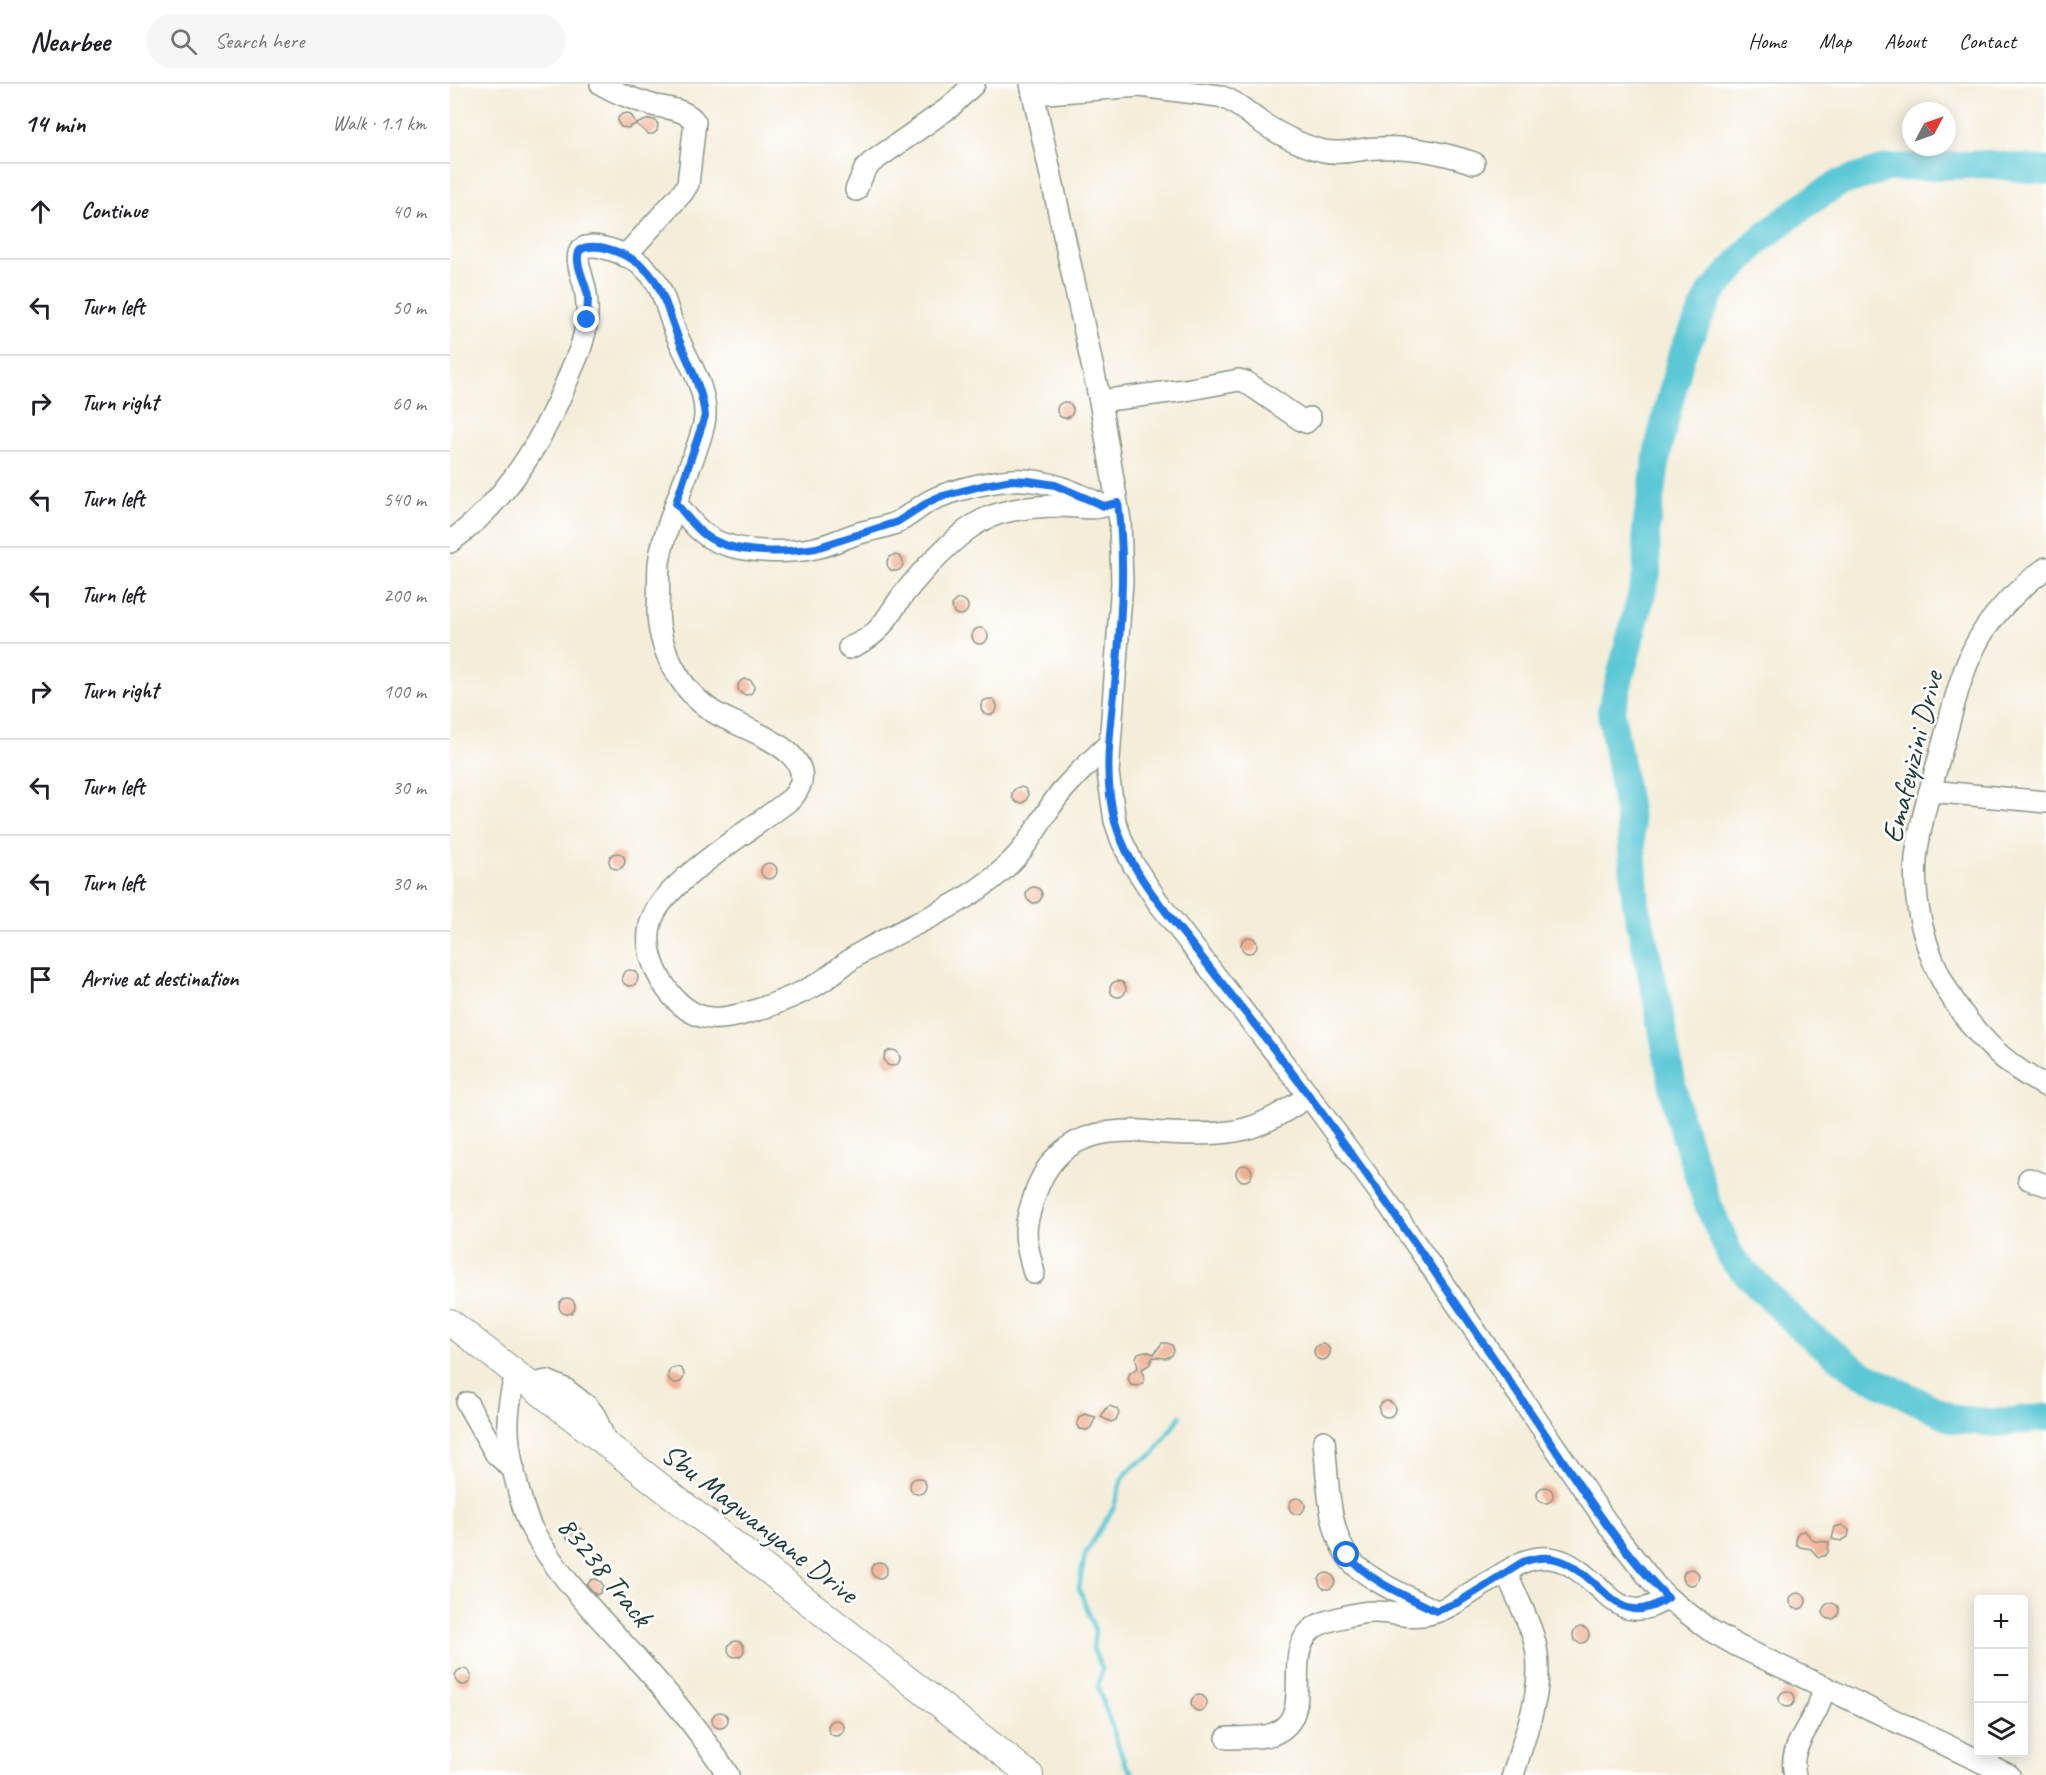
<!DOCTYPE html>
<html lang="en">
<head>
<meta charset="utf-8">
<style>
  body { margin:0; font-family:Caveat,sans-serif; background:#f6f6f6; color:#202124 }
  .controls { position:absolute; right:18px; bottom:18px; display:grid; overflow:hidden; border-radius:6px; box-shadow:0 3px 15px #0003 }
  .controls button { width:54px; height:54px; display:grid; place-items:center; padding:0; border:0; border-bottom:2px solid #e0e0e0; background:#fff; color:#202124; font:30px sans-serif }
  .compass { position:absolute; left:1452px; top:18px; width:54px; height:54px; border-radius:50%; background:#fff; box-shadow:0 3px 15px #0003; rotate:49deg }
  .stop { position:absolute; width:18px; height:18px; margin:-14px; border:4px solid #1a73e8; border-radius:50%; background:#fff }
  .stop.end { background:#1a73e8; border-color:#fff; box-shadow:0 2px 6px #0008 }
  .list { margin:0; padding:0; list-style:none }
  h2 { display:flex; justify-content:space-between; align-items:center; height:78px; margin:0; padding:0 24px; font-size:26px }
  h2 small { font-size:20px; font-weight:400; color:#757577 }
  .list li { display:grid; grid-template-columns:39px 1fr auto; gap:18px; align-items:center; box-sizing:border-box; height:96px; padding:0 24px; border-top:2px solid #e0e0e0 }
  .list b { display:block; font-size:22px; white-space:nowrap }
  .list em { font-size:20px; font-style:normal; color:#757577 }
  .icon { flex:none; width:33px; height:33px; fill:none; stroke:currentColor; stroke-width:2; stroke-linecap:round; stroke-linejoin:round }
  .map { position:relative; flex:none; width:1596px; height:1691px; overflow:hidden }
  header { display:flex; align-items:center; gap:36px; box-sizing:border-box; height:84px; padding:0 30px; background:#fff; border-bottom:2px solid #e0e0e0 }
  header strong { font-size:28px }
  nav { display:flex; gap:33px; margin-inline-start:auto; font-size:21px }
  .search { width:420px; height:54px; background:#f6f6f6; display:flex; align-items:center; gap:15px; box-sizing:border-box; padding:0 21px; border-radius:33px; color:#757577; font-size:22px }
  main { display:flex }
  aside { flex:1; background:#fff }
  .map>svg:first-child { display:block }
  .lines { fill:none; stroke-linecap:round; stroke-linejoin:round }
  .stream { stroke:#5cc8d5; stroke-width:4.5 }
  .river { stroke:#5cc8d5; stroke-width:28 }
  .building { fill:#f1ad90 }
  .minor-casing { stroke:#8a9586; stroke-width:24 }
  .major-casing { stroke:#8a9586; stroke-width:28 }
  .minor { stroke:#fff; stroke-width:21 }
  .major { stroke:#fff; stroke-width:26 }
  .route { stroke:#1a73e8; stroke-width:8 }
  .labels { text-anchor:middle; dominant-baseline:central; stroke-width:5; stroke-linejoin:round; paint-order:stroke }
  .street-label { font-size:30px; fill:#1f3d34; stroke:#fff }
</style>
</head>
<body>
<header>
<strong>Nearbee</strong>
<div class="search"><svg class="icon" aria-label="search" viewBox="0 0 24 24"><circle cx="10" cy="10" r="6"/><path d="M15 15l6 6"/></svg>Search here</div>
<nav><a>Home</a><a>Map</a><a>About</a><a>Contact</a></nav>
</header>
<main>
<aside>
<h2>14 min<small>Walk · 1.1 km</small></h2>
<ul class="list">
<li><svg class="icon" aria-label="ahead" viewBox="0 0 24 24"><path d="M12 20V5M6 11l6-6 6 6"/></svg><div><b>Continue</b></div><em>40 m</em></li>
<li><svg class="icon" aria-label="left" viewBox="0 0 24 24"><path d="M17 20v-9H6M10 6l-5 5 5 5"/></svg><div><b>Turn left</b></div><em>50 m</em></li>
<li><svg class="icon" aria-label="right" viewBox="0 0 24 24"><path d="M7 20v-9h11M14 6l5 5-5 5"/></svg><div><b>Turn right</b></div><em>60 m</em></li>
<li><svg class="icon" aria-label="left" viewBox="0 0 24 24"><path d="M17 20v-9H6M10 6l-5 5 5 5"/></svg><div><b>Turn left</b></div><em>540 m</em></li>
<li><svg class="icon" aria-label="left" viewBox="0 0 24 24"><path d="M17 20v-9H6M10 6l-5 5 5 5"/></svg><div><b>Turn left</b></div><em>200 m</em></li>
<li><svg class="icon" aria-label="right" viewBox="0 0 24 24"><path d="M7 20v-9h11M14 6l5 5-5 5"/></svg><div><b>Turn right</b></div><em>100 m</em></li>
<li><svg class="icon" aria-label="left" viewBox="0 0 24 24"><path d="M17 20v-9H6M10 6l-5 5 5 5"/></svg><div><b>Turn left</b></div><em>30 m</em></li>
<li><svg class="icon" aria-label="left" viewBox="0 0 24 24"><path d="M17 20v-9H6M10 6l-5 5 5 5"/></svg><div><b>Turn left</b></div><em>30 m</em></li>
<li><svg class="icon" aria-label="arrive" viewBox="0 0 24 24"><path d="M6 21V4h12l-3 4 3 4H6"/></svg><div><b>Arrive at destination</b></div></li>
</ul>
</aside>
<div class="map">
<svg width="1596" height="1691" viewBox="0 0 1596 1691">
  <rect width="100%" height="100%" fill="#fff"/>
  <filter id="ink" filterUnits="userSpaceOnUse"><feTurbulence type="fractalNoise" baseFrequency=".0167" numOctaves="2"/><feDisplacementMap in="SourceGraphic" scale="12" xChannelSelector="R" yChannelSelector="G"/><feConvolveMatrix kernelMatrix="1 2 1 2 8 2 1 2 1" color-interpolation-filters="sRGB"/></filter>
  <filter id="wash" filterUnits="userSpaceOnUse"><feTurbulence type="fractalNoise" baseFrequency=".008" numOctaves="4" result="noise"/><feDisplacementMap in="SourceGraphic" scale="24" xChannelSelector="R" yChannelSelector="G"/><feGaussianBlur stdDeviation="1.35" result="paint"/><feColorMatrix in="noise" values="0 0 0 0 0 0 0 0 0 0 0 0 0 0 0 0 0 1.4 0 .05"/><feComposite in="paint" operator="in"/></filter>
  <g filter="url(#wash)">
    <rect width="100%" height="100%" fill="#f4edd9"/>
    <g class="lines">
      <path class="stream" d="M684,1691L675,1680L648,1603L652,1584L643,1565L645,1546L629,1504L635,1470L664,1423L672,1394L685,1381L704,1370L730,1332"/>
      <path class="river" d="M1596,87L1538,80L1437,84L1387,100L1356,120L1308,157L1261,209L1231,272L1209,361L1196,444L1197,489L1161,628L1180,739L1186,820L1206,912L1228,1030L1257,1118L1282,1175L1353,1246L1409,1288L1503,1335L1547,1339L1596,1333"/>
    </g>
    <g id="blocks">
      <g class="building">
        <path d="M177,29L182,32L186,40L199,35L205,36L208,40L207,47L203,50H198L186,40L178,44L171,43L168,39V34L172,30Z"/>
        <circle cx="615" cy="326" r="8"/>
        <circle cx="445" cy="479" r="8"/>
        <circle cx="510" cy="523" r="8"/>
        <circle cx="530" cy="552" r="8"/>
        <circle cx="296" cy="603" r="8"/>
        <circle cx="539" cy="623" r="8"/>
        <circle cx="570" cy="711" r="8"/>
        <circle cx="167" cy="777" r="8"/>
        <circle cx="319" cy="787" r="8"/>
        <circle cx="584" cy="811" r="8"/>
        <circle cx="799" cy="861" r="8"/>
        <circle cx="180" cy="894" r="8"/>
        <circle cx="668" cy="905" r="8"/>
        <circle cx="442" cy="974" r="8"/>
        <circle cx="794" cy="1089" r="8"/>
        <circle cx="117" cy="1222" r="8"/>
        <path d="M712,1259H717L722,1261L724,1266L722,1271L716,1274L703,1273L699,1281L692,1285L694,1294L693,1299L689,1302L681,1301L678,1294L680,1289L688,1284L686,1274L688,1269L695,1267L704,1270Z"/>
        <circle cx="872" cy="1268" r="8"/>
        <circle cx="226" cy="1291" r="8"/>
        <circle cx="937" cy="1325" r="8"/>
        <path d="M660,1322L667,1325L669,1330L666,1336L661,1338L651,1333L655,1325Z"/>
        <path d="M634,1330L646,1333L641,1343L637,1346L630,1345L627,1340L629,1333Z"/>
        <circle cx="468" cy="1402" r="8"/>
        <circle cx="1095" cy="1411" r="8"/>
        <circle cx="847" cy="1422" r="8"/>
        <circle cx="122" cy="1448" r="8"/>
        <path d="M1392,1441L1399,1446L1398,1453L1391,1457L1382,1455L1385,1443Z"/>
        <path d="M1355,1447L1364,1457L1379,1458L1378,1468L1375,1472L1368,1473L1361,1465L1350,1463L1346,1460V1452L1349,1448Z"/>
        <circle cx="429" cy="1486" r="8"/>
        <circle cx="1241" cy="1493" r="8"/>
        <circle cx="877" cy="1497" r="8"/>
        <path d="M146,1495L151,1498L153,1502L150,1509L146,1511L137,1501L141,1496Z"/>
        <circle cx="1348" cy="1517" r="8"/>
        <circle cx="1381" cy="1527" r="8"/>
        <circle cx="1131" cy="1551" r="8"/>
        <circle cx="286" cy="1565" r="8"/>
        <circle cx="13" cy="1593" r="8"/>
        <circle cx="1337" cy="1615" r="8"/>
        <circle cx="749" cy="1619" r="8"/>
        <circle cx="270" cy="1636" r="8"/>
        <circle cx="386" cy="1644" r="8"/>
      </g>
    </g>
  </g>
  <g filter="url(#ink)">
    <use href="#blocks" fill-opacity="0" stroke="#8a9586" stroke-width="1.5"/>
    <g class="lines">
      <g class="minor-casing">
        <g id="minor">
          <path d="M151,0C166,9 182,15 199,20C215,25 235,24 245,38L238,100L233,108L175,172"/>
          <path d="M581,0L650,317L670,437L672,498L658,689L665,737L672,757L683,780L708,818L859,1012L941,1124L1164,1449L1205,1501L1218,1514L1258,1545L1288,1562L1559,1691"/>
          <path d="M583,10L690,2L769,12C784,16 795,27 808,36C826,49 852,62 874,67C892,71 912,64 929,64C961,62 995,69 1024,79"/>
          <path d="M406,106L415,85L422,78L500,23L524,0"/>
          <path d="M650,317L735,306L789,296L796,298L851,336L856,338L860,334"/>
          <path d="M226,419C237,432 247,447 262,455C288,469 336,470 365,464C381,461 397,452 413,448C424,445 437,443 448,438C459,432 468,424 478,418C500,406 538,398 562,396C595,394 625,408 654,422"/>
          <path d="M0,458C57,417 93,356 119,292C123,281 129,270 132,259C139,236 139,215 132,193C130,186 126,174 130,167C134,160 147,162 154,164C172,168 190,177 202,192C214,207 217,226 224,244C234,272 256,300 255,331C255,347 239,384 233,400C224,426 213,452 209,479C208,494 209,511 208,526C208,564 230,606 262,627C289,645 381,668 342,714C309,741 215,797 202,835C192,862 206,894 224,914C250,942 274,936 307,926C327,919 348,911 366,901C383,891 397,876 414,867C465,838 524,818 564,775C582,756 593,732 608,712C623,693 641,677 659,660"/>
          <path d="M1596,484C1572,502 1549,523 1533,548C1511,583 1503,625 1492,664C1482,700 1470,737 1466,774C1459,865 1515,962 1596,1002"/>
          <path d="M399,564C432,550 433,538 453,511C472,487 509,446 537,434C560,424 588,422 613,422C625,423 637,425 650,423"/>
          <path d="M1480,707L1596,718"/>
          <path d="M1579,1095L1596,1101"/>
          <path d="M584,1189C573,1149 573,1144 587,1105C603,1062 636,1047 680,1047C693,1046 705,1049 717,1049C739,1050 763,1051 786,1047C812,1043 837,1026 859,1012"/>
          <path d="M66,1291C55,1327 56,1352 64,1389C69,1408 73,1428 82,1445C109,1495 151,1534 188,1576C221,1612 252,1650 278,1691"/>
          <path d="M80,1301L97,1297L115,1305L138,1323L145,1332L157,1361"/>
          <path d="M17,1319L46,1370L64,1386"/>
          <path d="M874,1357C878,1393 877,1455 905,1481C925,1499 962,1515 986,1527"/>
          <path d="M1056,1488C1065,1509 1076,1530 1083,1552C1098,1599 1076,1646 1063,1691"/>
          <path d="M777,1654C792,1653 809,1655 823,1650C868,1632 830,1573 862,1545C871,1537 910,1528 923,1528C939,1527 956,1534 973,1531C995,1528 1011,1515 1030,1503C1044,1495 1058,1486 1073,1478C1109,1464 1129,1486 1155,1509C1162,1516 1172,1524 1183,1525C1195,1527 1207,1520 1218,1514"/>
          <path d="M1345,1691C1338,1667 1357,1646 1367,1625C1370,1618 1372,1610 1375,1603"/>
        </g>
      </g>
      <g class="major-casing">
        <path id="major" d="M0,1238L580,1691"/>
      </g>
      <use href="#minor" class="minor"/>
      <use href="#major" class="major"/>
    </g>
  </g>
  <g class="lines" filter="url(#ink)">
    <path class="route" d="M137,236C137,228 138,220 138,213C137,201 124,180 129,168C133,161 143,163 150,163C157,164 165,167 172,170C213,187 214,221 230,258C240,283 252,304 255,332L226,419C235,430 244,443 255,451C282,471 334,469 366,464L447,438L480,417L489,413L535,401L562,396L579,397L605,401L654,422L668,419C675,472 672,526 667,579C663,632 651,686 665,738C679,786 713,824 743,862C782,913 823,962 861,1014C937,1117 1009,1223 1081,1329C1124,1392 1164,1460 1218,1514C1207,1520 1195,1527 1183,1525C1172,1524 1162,1516 1155,1509C1129,1486 1109,1464 1073,1478L1009,1518L986,1527C956,1512 919,1497 897,1471"/>
  </g>
  <g class="labels">
    <g class="street-label">
      <text transform="translate(1462 673) rotate(-76)">Emafeyizini Drive</text>
      <text transform="translate(310 1439) rotate(38)">Sbu Magwanyane Drive</text>
      <text transform="translate(155 1487) rotate(51)">83238 Track</text>
    </g>
  </g>
</svg>
<div class="controls">
<button>+</button>
<button>−</button>
<button><svg class="icon" aria-label="layers" viewBox="0 0 24 24"><path d="M12 4l9 5-9 5-9-5zM3 14l9 5 9-5"/></svg></button>
</div>
<svg class="compass" viewBox="-18 -18 36 36"><path d="M0-13l5 13h-10z" fill="#e53935"/><path d="M0 13l5-13h-10z" fill="#757577"/></svg>
<div class="stop" style="left:897px;top:1471px"></div>
<div class="stop end" style="left:137px;top:236px"></div>
</div>
</main>
</body>
</html>
